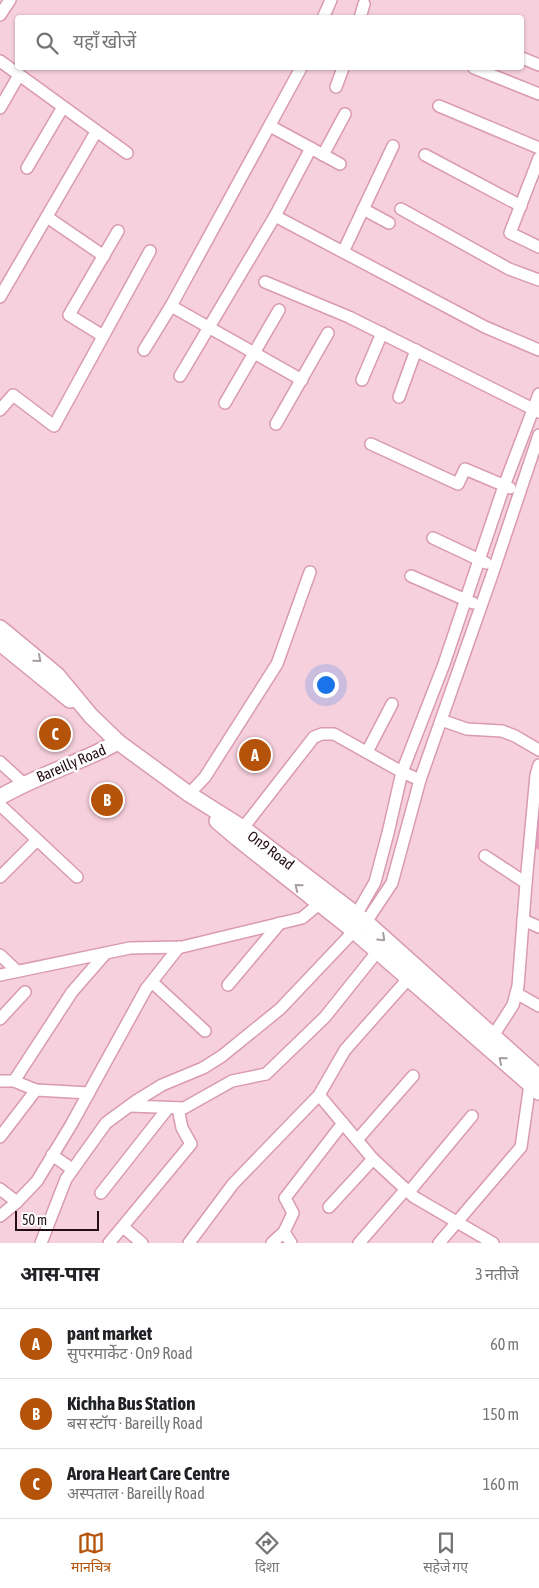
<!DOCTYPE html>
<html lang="hi">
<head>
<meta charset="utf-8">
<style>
  body { margin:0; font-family:"Asap Condensed","Noto Sans Devanagari",sans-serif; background:#f6f6f6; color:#202124 }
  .scale { position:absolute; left:15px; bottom:12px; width:84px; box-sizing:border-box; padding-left:5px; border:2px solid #230d17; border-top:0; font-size:14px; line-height:18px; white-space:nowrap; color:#230d17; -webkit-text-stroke:4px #fdfdfd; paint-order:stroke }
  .you { position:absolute; left:325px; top:684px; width:18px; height:18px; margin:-12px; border:4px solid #fff; border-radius:50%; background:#1a73e8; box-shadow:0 0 0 8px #1a73e833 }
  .badge { display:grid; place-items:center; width:32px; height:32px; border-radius:50%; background:#b45309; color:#fff; font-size:16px; font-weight:700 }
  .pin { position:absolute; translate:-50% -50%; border:2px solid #fff; box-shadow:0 1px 5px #0006 }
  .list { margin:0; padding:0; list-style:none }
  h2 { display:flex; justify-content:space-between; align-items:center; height:65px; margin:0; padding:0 20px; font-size:21px }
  h2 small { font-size:16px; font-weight:400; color:#757577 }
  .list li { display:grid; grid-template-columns:32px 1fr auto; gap:15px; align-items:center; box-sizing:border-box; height:70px; padding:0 20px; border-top:1px solid #e0e0e0 }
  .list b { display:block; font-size:19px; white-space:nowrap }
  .list p { margin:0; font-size:16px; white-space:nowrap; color:#757577 }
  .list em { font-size:16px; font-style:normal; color:#757577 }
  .icon { flex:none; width:28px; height:28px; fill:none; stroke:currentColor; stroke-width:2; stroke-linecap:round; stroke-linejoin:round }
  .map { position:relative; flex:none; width:539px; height:1243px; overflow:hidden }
  .search { position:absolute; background:#fff; box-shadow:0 1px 4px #0004; left:15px; right:15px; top:15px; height:55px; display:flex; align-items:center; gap:12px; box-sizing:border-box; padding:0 18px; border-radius:5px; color:#757577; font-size:19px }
  .sheet { height:275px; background:#fff }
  nav { display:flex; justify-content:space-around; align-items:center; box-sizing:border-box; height:70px; border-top:1px solid #e0e0e0; background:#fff; font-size:14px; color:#757577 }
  nav a { display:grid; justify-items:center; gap:2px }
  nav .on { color:#b45309 }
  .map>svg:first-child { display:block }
  .green { fill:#ed9ebd }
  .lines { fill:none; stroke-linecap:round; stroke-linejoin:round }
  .minor-casing { stroke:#d99ab2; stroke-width:14 }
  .major-casing { stroke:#d99ab2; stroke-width:18 }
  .minor { stroke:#fff; stroke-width:11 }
  .major { stroke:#fff; stroke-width:15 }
  .oneway { stroke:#a79ea2 }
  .labels { text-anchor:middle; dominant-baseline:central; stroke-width:5; stroke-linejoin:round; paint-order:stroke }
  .street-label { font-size:15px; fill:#230d17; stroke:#fdfdfd }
</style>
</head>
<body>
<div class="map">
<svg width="539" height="1243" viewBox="0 0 539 1243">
  <rect width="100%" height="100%" fill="#f7d0de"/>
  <path class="green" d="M539,776V850L534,847Z"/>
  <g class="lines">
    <g class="minor-casing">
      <g id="minor">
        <path d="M0,15L10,0"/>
        <path d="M323,18L331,0"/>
        <path d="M360,18L364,4"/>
        <path d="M522,58L539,65"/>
        <path d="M0,61L127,153"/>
        <path d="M474,68L539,94"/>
        <path d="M336,87L343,68"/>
        <path d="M439,106L539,148"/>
        <path d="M0,108L19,75"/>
        <path d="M270,126L340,164"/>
        <path d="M323,155L345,114"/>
        <path d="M425,155L521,206"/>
        <path d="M539,158L510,233L539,247"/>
        <path d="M27,168L63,107"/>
        <path d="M363,209L389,223"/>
        <path d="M401,209L509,269L539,280"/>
        <path d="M275,216L485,327L539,350"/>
        <path d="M47,217L104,256"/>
        <path d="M343,252L393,146"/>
        <path d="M265,282L349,317L539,412"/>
        <path d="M0,297L96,132"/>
        <path d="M171,306L302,380"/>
        <path d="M103,336L69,315L118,231"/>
        <path d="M144,350L171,306L301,68"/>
        <path d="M180,376L275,216L311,148"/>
        <path d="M362,380L382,333"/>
        <path d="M399,397L416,350"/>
        <path d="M225,403L279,310"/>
        <path d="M0,410L13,395L54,426L150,251"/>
        <path d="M276,424L328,333"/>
        <path d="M371,444L458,484L465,469L510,488"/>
        <path d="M433,538L486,563"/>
        <path d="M411,576L473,603"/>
        <path d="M441,720L467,729L502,731L515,736L539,750"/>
        <path d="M367,752L392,704"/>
        <path d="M0,762L23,783"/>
        <path d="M189,794L205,777L277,664L310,572"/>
        <path d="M0,805L77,877"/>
        <path d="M243,828L314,737L322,734H334L402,772L420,780"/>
        <path d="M485,856L526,883"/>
        <path d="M0,877L37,840"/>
        <path d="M356,915L375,882L388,833L402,772L444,664L504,486L539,394"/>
        <path d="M523,920L539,927"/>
        <path d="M366,922L392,883L420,780L492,575L539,435"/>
        <path d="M0,955L17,971"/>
        <path d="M0,975L130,948L182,947L302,918L319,904"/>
        <path d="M152,982L205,1031"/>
        <path d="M228,985L280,923"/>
        <path d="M516,993L539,1006"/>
        <path d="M0,1019L25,992"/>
        <path d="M493,1036L513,1005L518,986L526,883L536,775L539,765"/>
        <path d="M0,1081H14L36,1090L89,1093"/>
        <path d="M14,1081L72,992L106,953"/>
        <path d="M319,1095L373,1159L414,1197L493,1243"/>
        <path d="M130,1106L184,1108L232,1081L266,1074L325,1017L377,952"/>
        <path d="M0,1137L36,1090"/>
        <path d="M357,1140L413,1076"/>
        <path d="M52,1155L72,1169"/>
        <path d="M0,1189L17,1202"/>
        <path d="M409,1192L472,1116"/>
        <path d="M101,1193L168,1108"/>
        <path d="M329,1207L373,1159"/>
        <path d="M0,1216L17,1202L37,1181L71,1125L146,989L179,947"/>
        <path d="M123,1227L142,1243"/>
        <path d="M284,1232L291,1243"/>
        <path d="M41,1243L66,1179L106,1123L136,1101L162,1085L203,1068L222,1056L280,1009L354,931"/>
        <path d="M109,1243L191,1144L182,1128L178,1108"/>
        <path d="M189,1243L233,1184L319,1095L345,1050L408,979"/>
        <path d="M272,1243L284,1232L293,1213L285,1198L343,1123"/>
        <path d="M359,1243L406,1189"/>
        <path d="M439,1243L521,1147L530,1084"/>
      </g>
    </g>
    <g class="major-casing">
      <g id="major">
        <path d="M0,628L57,675L91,716L118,742L189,794L243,828L366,922L539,1077"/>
        <path d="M0,643L70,700"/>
        <path d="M0,797C38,775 80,763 118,742"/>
        <path d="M217,821L237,838L354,931L539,1092"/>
      </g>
    </g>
    <use href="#minor" class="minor"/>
    <use href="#major" class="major"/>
  </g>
  <defs><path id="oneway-chevron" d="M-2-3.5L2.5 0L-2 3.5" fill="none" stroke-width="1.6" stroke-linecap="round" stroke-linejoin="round" transform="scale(1.25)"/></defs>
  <g class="oneway">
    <use href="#oneway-chevron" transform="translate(38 659) rotate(40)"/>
    <use href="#oneway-chevron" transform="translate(298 887) rotate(-141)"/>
    <use href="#oneway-chevron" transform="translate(382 938) rotate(43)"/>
    <use href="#oneway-chevron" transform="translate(502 1060) rotate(-140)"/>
  </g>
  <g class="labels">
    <g class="street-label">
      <text transform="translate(71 763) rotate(-23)">Bareilly Road</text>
      <text transform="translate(271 850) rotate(37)">On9 Road</text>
    </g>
  </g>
</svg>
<div class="scale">50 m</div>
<div class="you"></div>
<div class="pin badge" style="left:255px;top:755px">A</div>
<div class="pin badge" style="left:107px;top:800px">B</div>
<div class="pin badge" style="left:55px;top:734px">C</div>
<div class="search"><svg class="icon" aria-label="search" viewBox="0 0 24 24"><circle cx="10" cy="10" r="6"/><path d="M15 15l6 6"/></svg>यहाँ खोजें</div>
</div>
<section class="sheet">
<h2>आस-पास<small>3 नतीजे</small></h2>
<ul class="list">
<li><span class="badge">A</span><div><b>pant market</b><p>सुपरमार्केट · On9 Road</p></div><em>60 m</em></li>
<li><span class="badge">B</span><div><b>Kichha Bus Station</b><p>बस स्टॉप · Bareilly Road</p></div><em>150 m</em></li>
<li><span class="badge">C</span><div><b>Arora Heart Care Centre</b><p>अस्पताल · Bareilly Road</p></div><em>160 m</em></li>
</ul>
</section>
<nav>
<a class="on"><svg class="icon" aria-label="map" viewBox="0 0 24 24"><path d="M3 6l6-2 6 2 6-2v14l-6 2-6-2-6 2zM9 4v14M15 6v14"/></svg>मानचित्र</a>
<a><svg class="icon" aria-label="directions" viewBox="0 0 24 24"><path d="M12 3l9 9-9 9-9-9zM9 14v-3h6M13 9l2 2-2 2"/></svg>दिशा</a>
<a><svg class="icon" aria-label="saved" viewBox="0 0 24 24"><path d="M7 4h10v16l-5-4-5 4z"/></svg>सहेजे गए</a>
</nav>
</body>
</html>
